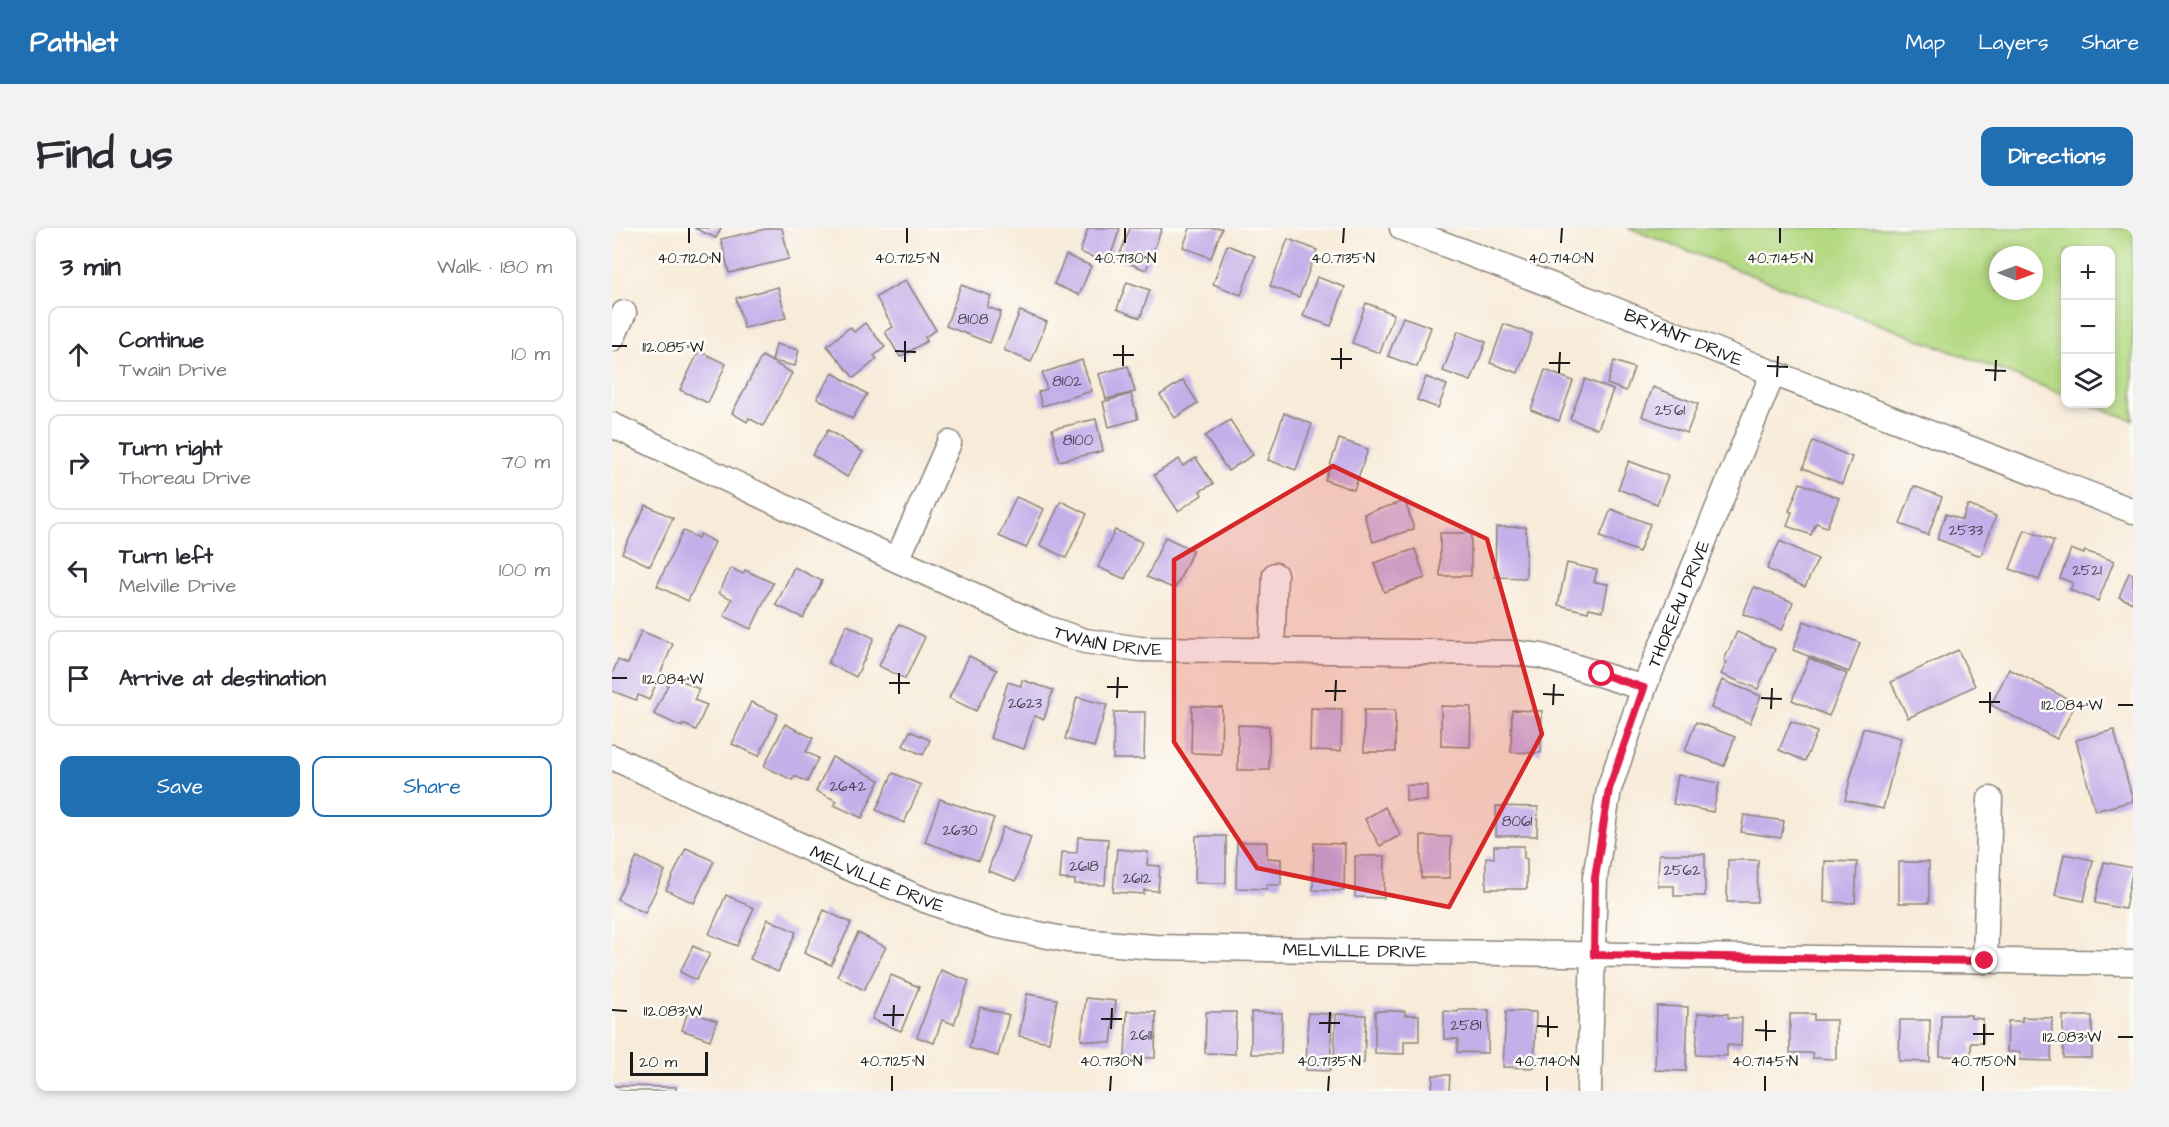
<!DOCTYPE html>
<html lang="en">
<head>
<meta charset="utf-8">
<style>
  body { margin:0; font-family:"Architects Daughter",sans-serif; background:#f2f2f3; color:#2b2b33 }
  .controls { position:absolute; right:18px; top:18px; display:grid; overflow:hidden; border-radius:12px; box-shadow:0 3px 9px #0003 }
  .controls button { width:54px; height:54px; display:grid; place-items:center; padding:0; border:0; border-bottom:2px solid #e1e1e2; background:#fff; color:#2b2b33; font:30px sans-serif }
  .compass { position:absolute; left:1377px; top:18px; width:54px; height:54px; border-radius:50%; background:#fff; box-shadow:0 3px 9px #0003; rotate:91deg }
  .scale { position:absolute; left:18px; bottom:15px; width:78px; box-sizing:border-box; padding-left:6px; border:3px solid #1c1c1c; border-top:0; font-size:16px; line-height:21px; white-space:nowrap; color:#1c1c1c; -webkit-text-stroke:4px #fdfcf7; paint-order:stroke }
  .stop { position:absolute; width:18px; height:18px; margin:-14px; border:4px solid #e11d48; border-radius:50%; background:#fff }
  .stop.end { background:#e11d48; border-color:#fff; box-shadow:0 2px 6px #0008 }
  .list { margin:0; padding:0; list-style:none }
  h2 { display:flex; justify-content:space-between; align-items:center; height:78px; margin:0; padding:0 24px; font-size:26px }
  h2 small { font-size:20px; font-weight:400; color:#7c7c81 }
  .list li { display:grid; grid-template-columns:39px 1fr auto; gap:18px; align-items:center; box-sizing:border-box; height:96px; margin:0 12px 12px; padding:0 12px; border:2px solid #e1e1e2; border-radius:12px }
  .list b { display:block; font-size:22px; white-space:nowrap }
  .list p { margin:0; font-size:20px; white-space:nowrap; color:#7c7c81 }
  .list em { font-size:20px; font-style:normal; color:#7c7c81 }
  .actions { display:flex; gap:12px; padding:18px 24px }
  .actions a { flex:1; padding:14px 0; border:2px solid #1f6fb2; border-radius:12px; text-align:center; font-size:21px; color:#1f6fb2 }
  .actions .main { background:#1f6fb2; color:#fff }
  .icon { flex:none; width:33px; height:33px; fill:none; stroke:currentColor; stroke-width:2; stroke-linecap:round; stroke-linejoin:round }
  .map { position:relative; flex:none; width:1521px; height:863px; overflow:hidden; border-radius:12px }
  header { display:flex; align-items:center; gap:36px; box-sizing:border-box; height:84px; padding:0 30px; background:#1f6fb2; color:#fff }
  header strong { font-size:28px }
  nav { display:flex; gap:33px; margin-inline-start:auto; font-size:21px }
  .intro { display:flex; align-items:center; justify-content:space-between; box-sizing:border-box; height:144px; padding:0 36px }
  h1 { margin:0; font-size:42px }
  .button { padding:15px 27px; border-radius:12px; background:#1f6fb2; color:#fff; font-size:21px; font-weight:700 }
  main { display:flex; gap:36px; padding:0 36px }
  aside { flex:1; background:#fff; border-radius:12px; box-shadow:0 3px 9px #0003 }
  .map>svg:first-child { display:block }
  .green { fill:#b3d982; stroke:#687a4f; stroke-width:1.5; fill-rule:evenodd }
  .building { fill:#c4afe9 }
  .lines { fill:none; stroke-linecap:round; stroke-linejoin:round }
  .street-casing { stroke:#8a847a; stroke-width:27 }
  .street { stroke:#fff; stroke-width:24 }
  .route { stroke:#e11d48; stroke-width:8 }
  .marked { fill:#d62828; fill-opacity:0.2; stroke:#d62828; stroke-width:4.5; stroke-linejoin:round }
  .ticks { fill:none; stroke:#1c1c1c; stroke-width:2 }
  .labels { text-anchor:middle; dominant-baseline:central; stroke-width:5; stroke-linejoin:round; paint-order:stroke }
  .number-label { font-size:15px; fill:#46414f }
  .street-label { font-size:18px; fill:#1c1c1c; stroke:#fdfcf7 }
  .ticks-label { font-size:15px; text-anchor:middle; fill:#1c1c1c; stroke:#fdfcf7; stroke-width:5; stroke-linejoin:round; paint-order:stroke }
</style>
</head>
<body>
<header>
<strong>Pathlet</strong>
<nav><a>Map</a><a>Layers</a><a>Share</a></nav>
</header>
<div class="intro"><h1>Find us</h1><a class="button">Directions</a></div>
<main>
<aside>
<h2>3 min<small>Walk · 180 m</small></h2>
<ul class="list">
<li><svg class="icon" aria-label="ahead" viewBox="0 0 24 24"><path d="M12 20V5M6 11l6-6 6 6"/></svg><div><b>Continue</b><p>Twain Drive</p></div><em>10 m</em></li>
<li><svg class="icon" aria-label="right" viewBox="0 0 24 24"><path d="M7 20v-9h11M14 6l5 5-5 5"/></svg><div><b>Turn right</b><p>Thoreau Drive</p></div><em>70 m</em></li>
<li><svg class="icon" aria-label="left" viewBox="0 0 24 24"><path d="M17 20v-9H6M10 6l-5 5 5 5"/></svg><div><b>Turn left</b><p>Melville Drive</p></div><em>100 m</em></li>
<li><svg class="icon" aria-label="arrive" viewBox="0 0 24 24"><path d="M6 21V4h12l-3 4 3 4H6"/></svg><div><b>Arrive at destination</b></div></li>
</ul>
<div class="actions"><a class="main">Save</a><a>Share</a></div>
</aside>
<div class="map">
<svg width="1521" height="863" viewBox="0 0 1521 863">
  <rect width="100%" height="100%" fill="#fdfcf7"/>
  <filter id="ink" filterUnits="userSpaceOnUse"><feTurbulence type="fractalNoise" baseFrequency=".0167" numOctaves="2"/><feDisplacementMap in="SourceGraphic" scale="12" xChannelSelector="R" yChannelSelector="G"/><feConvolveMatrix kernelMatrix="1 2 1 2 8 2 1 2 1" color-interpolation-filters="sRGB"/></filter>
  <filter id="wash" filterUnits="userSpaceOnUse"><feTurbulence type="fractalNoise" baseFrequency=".008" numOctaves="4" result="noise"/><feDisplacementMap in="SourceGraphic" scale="24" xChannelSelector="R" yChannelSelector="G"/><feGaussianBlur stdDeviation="1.35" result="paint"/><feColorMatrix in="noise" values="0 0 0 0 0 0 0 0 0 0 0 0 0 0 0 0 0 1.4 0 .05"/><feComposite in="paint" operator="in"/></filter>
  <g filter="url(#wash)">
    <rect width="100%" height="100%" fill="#f8ebd9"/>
    <path class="green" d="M1016,0H1521V192L1476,176H1498V22H1454L1453,167ZM1386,27H1422V63H1386Z"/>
    <g id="blocks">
      <g class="building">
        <path d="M82,0H109L104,10Z"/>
        <path d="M158,0H170L177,31L117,45L109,11Z"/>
        <path d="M476,0H508L496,35L468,24Z"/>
        <path d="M518,0H550L534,42L506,31Z"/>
        <path d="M578,0H610L599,30L571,19Z"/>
        <path d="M676,11L705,22L687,69L658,58Z"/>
        <path d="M615,17L643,28L629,67L601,56Z"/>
        <path d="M454,27L479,38L467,67L442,56Z"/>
        <path d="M705,49L733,59L719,98L691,88Z"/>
        <path d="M294,52L324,102L313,109L315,113L288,129L273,104L281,99L264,69Z"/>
        <path d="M515,54L538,62L528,90L505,81Z"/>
        <path d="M349,57L379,68L375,79L389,84L378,115L334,98Z"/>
        <path d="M166,59L174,90L132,100L124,70Z"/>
        <path d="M754,75L782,86L768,125L740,115Z"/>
        <path d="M408,83L435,94L419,134L392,122Z"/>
        <path d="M791,89L819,99L805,139L776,128Z"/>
        <path d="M253,95L273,119L262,128L265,131L242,150L215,118L238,99L242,104Z"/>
        <path d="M892,96L920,106L906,145L878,135Z"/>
        <path d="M846,103L874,114L859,153L831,143Z"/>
        <path d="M164,116L187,122L183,138L160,133Z"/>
        <path d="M87,123L114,136L96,175L68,162Z"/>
        <path d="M150,128L180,145L151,198L137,190L135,194L120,185Z"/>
        <path d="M470,132L480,163L430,178L426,164L435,161L430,145Z"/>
        <path d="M1002,133L1022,140L1014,163L995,156Z"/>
        <path d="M516,138L523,164L494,171L487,146Z"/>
        <path d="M933,142L961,153L947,193L919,182Z"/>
        <path d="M221,145L255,166L240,191L205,170Z"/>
        <path d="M814,149L835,157L826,180L805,172Z"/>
        <path d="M973,151L1001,162L986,201L958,191Z"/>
        <path d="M571,152L586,175L563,190L548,167Z"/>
        <path d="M1041,159L1086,176L1075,205L1030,188Z"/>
        <path d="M519,166L526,191L497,199L491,174Z"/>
        <path d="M672,185L700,196L684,242L656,232Z"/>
        <path d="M484,191L491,223L447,233L440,201Z"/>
        <path d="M618,192L641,227L616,243L593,208Z"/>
        <path d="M216,202L251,224L235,249L200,227Z"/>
        <path d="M727,211L756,221L742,262L713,252Z"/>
        <path d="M1201,213L1240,229L1230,256L1191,240Z"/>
        <path d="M584,230L601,256L588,263L590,267L566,283L542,247L567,231L571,238Z"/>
        <path d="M1017,233L1056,248L1045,276L1006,261Z"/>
        <path d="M1188,255L1227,270L1215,299L1204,295L1199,307L1175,298L1180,284L1177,283Z"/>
        <path d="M1302,258L1330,269L1316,307L1288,296Z"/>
        <path d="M404,269L432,281L414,320L387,308Z"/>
        <path d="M449,273L475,286L454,330L428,317Z"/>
        <path d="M793,273L802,301L761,314L752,286Z"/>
        <path d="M34,277L61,290L38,338L10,325Z"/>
        <path d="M1356,277L1384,288L1369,328L1325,311L1334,286L1350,292Z"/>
        <path d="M999,281L1038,296L1027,324L988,309Z"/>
        <path d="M884,299H914V350L883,349Z"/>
        <path d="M503,302L530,314L513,351L486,339Z"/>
        <path d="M1413,302L1442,313L1427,352L1398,341Z"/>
        <path d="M71,303L86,310L88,306L103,314L76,373L45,358Z"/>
        <rect x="828" y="305" width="31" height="43"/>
        <path d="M553,309L581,322L563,361L535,349Z"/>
        <path d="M1168,313L1206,331L1193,359L1155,341Z"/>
        <path d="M803,321L813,350L772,364L762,335Z"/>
        <path d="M1459,321L1472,326L1473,323L1502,333L1486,373L1458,362L1461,355L1448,350Z"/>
        <path d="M955,335L985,342L982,354L996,356L991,383L977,380L976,384L946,377Z"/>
        <path d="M182,339L210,353L191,390L164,377Z"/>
        <path d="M119,340L131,346L133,342L161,355L139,401L112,388L120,371L107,365Z"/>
        <path d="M1517,345L1521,346V375L1507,369Z"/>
        <path d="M1142,359L1181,374L1170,402L1131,386Z"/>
        <path d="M1192,393L1248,415L1237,444L1181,422Z"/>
        <path d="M287,396L313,409L293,451L267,438Z"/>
        <path d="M235,397L262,410L244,449L216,435Z"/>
        <path d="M29,403L61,416L37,472L26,467L24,472L0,463V446L6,432L16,436Z"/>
        <path d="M1125,404L1163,421L1146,461L1109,446L1115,434L1112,432Z"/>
        <path d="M1346,422L1363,458L1296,490L1279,454Z"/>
        <path d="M357,428L385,442L364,483L337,470Z"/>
        <path d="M1197,430L1235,446L1217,488L1180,472Z"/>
        <path d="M1397,441L1464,475L1445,511L1379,477Z"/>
        <path d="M60,448L87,461L82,472L95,477L84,502L71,496L70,499L42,486Z"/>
        <path d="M410,452L441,462L432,491L422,488L412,521L378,510L396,454L409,458Z"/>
        <path d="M1110,452L1149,468L1138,495L1099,480Z"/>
        <path d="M465,469L495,477L482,519L453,511Z"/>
        <path d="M139,474L166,486L147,528L120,516Z"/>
        <path d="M580,478L610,479L609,526L579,525Z"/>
        <path d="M829,478L859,479L858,519L829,518Z"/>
        <path d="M699,480L730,481L729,523L698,522Z"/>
        <rect x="752" y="482" width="31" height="42"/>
        <path d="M900,482L930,483L929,525L899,524Z"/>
        <path d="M502,484H533L532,531H501Z"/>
        <path d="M1179,493L1205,504L1193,533L1167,522Z"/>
        <path d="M1084,494L1123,509L1112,538L1073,523Z"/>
        <path d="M173,496L201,510L194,524L206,530L195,554L183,548L180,552L152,538Z"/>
        <path d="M626,497L657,498V542H626Z"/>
        <path d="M1251,500L1289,510L1271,581L1233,572Z"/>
        <path d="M1502,502L1521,573L1483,583L1464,512Z"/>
        <path d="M298,503L318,512L311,527L291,518Z"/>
        <path d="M220,529L268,552L250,590L222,577L225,573L204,563Z"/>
        <path d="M281,545L309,557L292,595L264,582Z"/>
        <path d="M1066,547L1107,555L1101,584L1061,576Z"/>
        <rect x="794" y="557" width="21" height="16"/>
        <path d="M328,571L382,590L367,633L313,614Z"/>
        <path d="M884,578L926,579L925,608H884Z"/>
        <path d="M773,579L789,607L768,618L753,591Z"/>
        <path d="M1132,587L1172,593L1169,610L1129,604Z"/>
        <path d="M391,599L419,609L404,653L376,643Z"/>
        <path d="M584,608H614V655H583Z"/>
        <path d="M809,608L839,609L838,650H809Z"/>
        <path d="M466,609L496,611L493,657L463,656V652L448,651L450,624L465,625Z"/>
        <path d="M625,614H655V630L669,631V657H655V661L624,660Z"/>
        <path d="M702,615L733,616L732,663L701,662Z"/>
        <path d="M882,618H912V630L915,631V661H874V629L882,630Z"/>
        <path d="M74,620L102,633L82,675L54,662Z"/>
        <path d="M505,621L536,624L535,637L548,638L546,663L532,662V666L501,664Z"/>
        <path d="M1047,626H1093V668H1062V658H1046Z"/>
        <path d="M1452,626L1481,632L1472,673L1443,667Z"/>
        <path d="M743,628H773L772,670L743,669Z"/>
        <path d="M25,629L53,643L33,685L5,671Z"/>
        <path d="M1116,632H1146L1145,674H1115Z"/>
        <path d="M1213,633L1245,634L1243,675L1212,674Z"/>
        <rect x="1287" y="634" width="30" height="41"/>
        <path d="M1492,634L1521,640L1513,681L1483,675Z"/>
        <path d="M114,667L142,680L125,718L97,706Z"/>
        <path d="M212,682L239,695L219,737L192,725Z"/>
        <path d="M156,691L184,704L166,744L138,731Z"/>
        <path d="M246,705L274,719L252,762L225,748Z"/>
        <path d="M81,718L98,726L84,752L68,744Z"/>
        <path d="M329,742L357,753L342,796L330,792L322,815L305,809Z"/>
        <path d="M279,747L307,759L289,803L260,791Z"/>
        <path d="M415,766L445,771L437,814L407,808Z"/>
        <path d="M474,770L504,773L499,815L469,812Z"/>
        <path d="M1045,778L1076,779L1074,843L1043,842Z"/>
        <path d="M368,779L397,787L386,828L357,820Z"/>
        <path d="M846,782H877L876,825L845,824L846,811H832V783L846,784Z"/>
        <path d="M76,783L105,793L98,812L70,802Z"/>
        <path d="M515,783L544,784L543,830L513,829Z"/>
        <path d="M763,783H793V787H807V813H792V826L763,825Z"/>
        <path d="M894,783L924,784L922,840L891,839Z"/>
        <path d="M594,784H624L623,826L593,825Z"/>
        <path d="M639,784L670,785L669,826H639Z"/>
        <path d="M696,785L720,786L718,843L694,842Z"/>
        <path d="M1086,785L1116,786V790H1130L1129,818L1115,817V828L1084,827Z"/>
        <path d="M724,786L754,787L752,835L722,834Z"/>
        <path d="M1178,786H1202V792H1224V831L1201,830V825H1178Z"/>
        <path d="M1329,787H1359V790L1371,791V815H1359V829L1328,828Z"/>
        <rect x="1451" y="788" width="29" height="42"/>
        <path d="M1410,789L1440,790L1439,833L1408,832L1409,824H1395L1396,793H1410Z"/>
        <path d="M1288,792H1318V834L1287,833Z"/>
        <path d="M821,847H838L837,863H820Z"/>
        <path d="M0,858L64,859V863H0Z"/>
      </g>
    </g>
  </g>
  <g filter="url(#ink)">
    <use href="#blocks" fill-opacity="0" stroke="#8a847a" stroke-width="1.5"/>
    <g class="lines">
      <g class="street-casing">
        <g id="street">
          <path id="s1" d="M790,0L999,80L1161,145L1521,283"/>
          <path d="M0,111L12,85"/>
          <path id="s2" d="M0,197L285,332L434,400L473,413L528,421L904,425L929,428L1032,460"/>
          <path d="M285,332L337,215"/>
          <path d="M660,423L663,347"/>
          <path id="s3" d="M0,529L235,639L310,671L382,697L456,712L543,719L708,722L1521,735"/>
          <path d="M1373,733L1378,571"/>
          <path id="s4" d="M977,863L983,650L997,561L1032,460L1161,145"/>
        </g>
      </g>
      <use href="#street" class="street"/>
    </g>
  </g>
  <g class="lines" filter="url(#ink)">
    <path class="route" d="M990,446L1032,460L997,561L983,650L982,727L1373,733"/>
  </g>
  <path class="marked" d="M721,238L875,311L930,506L837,679L645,640L562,514V332Z"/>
  <path class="ticks" d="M77,15V0M295,15V0M513,15V0M731,15L732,0M949,15L950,0M1168,15V0M0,118H15M283,123L304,124M501,127H522M719,131H740M293,134V113M937,135H958M511,138V117M1155,138L1176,139M729,141V120M1373,142L1394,143M947,145L948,124M1165,149L1166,128M1383,153L1384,132M0,450H15M277,455H298M495,459H516M713,463H734M287,466V445M931,466L952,467M505,470L506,449M1149,470L1170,471M723,473L724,452M1367,474H1388M941,477L942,456M1506,477H1521M1159,481L1160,460M1378,485V464M0,782L15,783M271,787H292M489,791H510M707,795H728M281,798L282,777M925,798L946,799M499,801L500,780M1143,802L1164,803M717,805L718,784M1361,806H1382M936,809V788M1506,809H1521M1154,813V792M1372,817V796M280,863V848M498,863L499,848M716,863L717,848M935,863V848M1153,863V848M1371,863V848"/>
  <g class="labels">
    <g class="number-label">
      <text x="361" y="91">8108</text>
      <text x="455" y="153">8102</text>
      <text x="1058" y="182">2561</text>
      <text x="466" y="212">8100</text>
      <text x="1354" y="302">2533</text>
      <text x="1475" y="342">2521</text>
      <text x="413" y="475">2623</text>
      <text x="236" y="558">2642</text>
      <text x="905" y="593">8061</text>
      <text x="348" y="602">2630</text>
      <text x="472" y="638">2618</text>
      <text x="1070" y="642">2562</text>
      <text x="525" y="650">2612</text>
      <text x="854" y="797">2581</text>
      <text x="529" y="807">2611</text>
    </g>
    <g class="street-label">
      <text stroke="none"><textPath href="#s1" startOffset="302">BRYANT DRIVE</textPath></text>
      <text stroke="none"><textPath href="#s4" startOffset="501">THOREAU DRIVE</textPath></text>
      <text stroke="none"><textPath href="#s2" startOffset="543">TWAIN DRIVE</textPath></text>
      <text stroke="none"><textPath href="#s3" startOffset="292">MELVILLE DRIVE</textPath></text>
      <text stroke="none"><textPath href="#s3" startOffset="780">MELVILLE DRIVE</textPath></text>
    </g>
  </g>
  <g class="ticks-label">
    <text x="77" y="35">40.7120°N</text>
    <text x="295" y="35">40.7125°N</text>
    <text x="513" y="35">40.7130°N</text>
    <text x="731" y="35">40.7135°N</text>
    <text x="949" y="35">40.7140°N</text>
    <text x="1168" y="35">40.7145°N</text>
    <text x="61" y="124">112.085°W</text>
    <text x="61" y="456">112.084°W</text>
    <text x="1460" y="482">112.084°W</text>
    <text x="61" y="788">112.083°W</text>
    <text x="1460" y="814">112.083°W</text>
    <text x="280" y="838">40.7125°N</text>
    <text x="499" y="838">40.7130°N</text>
    <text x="717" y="838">40.7135°N</text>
    <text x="935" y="838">40.7140°N</text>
    <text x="1153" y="838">40.7145°N</text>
    <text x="1371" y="838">40.7150°N</text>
  </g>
</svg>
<div class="controls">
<button>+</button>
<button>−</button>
<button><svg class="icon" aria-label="layers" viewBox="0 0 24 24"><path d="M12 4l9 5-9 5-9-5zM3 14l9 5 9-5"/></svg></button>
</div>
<svg class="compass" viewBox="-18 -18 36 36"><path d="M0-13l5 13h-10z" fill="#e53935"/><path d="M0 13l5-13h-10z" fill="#7c7c81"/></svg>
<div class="scale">20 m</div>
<div class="stop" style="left:990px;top:446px"></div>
<div class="stop end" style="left:1373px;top:733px"></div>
</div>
</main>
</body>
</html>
